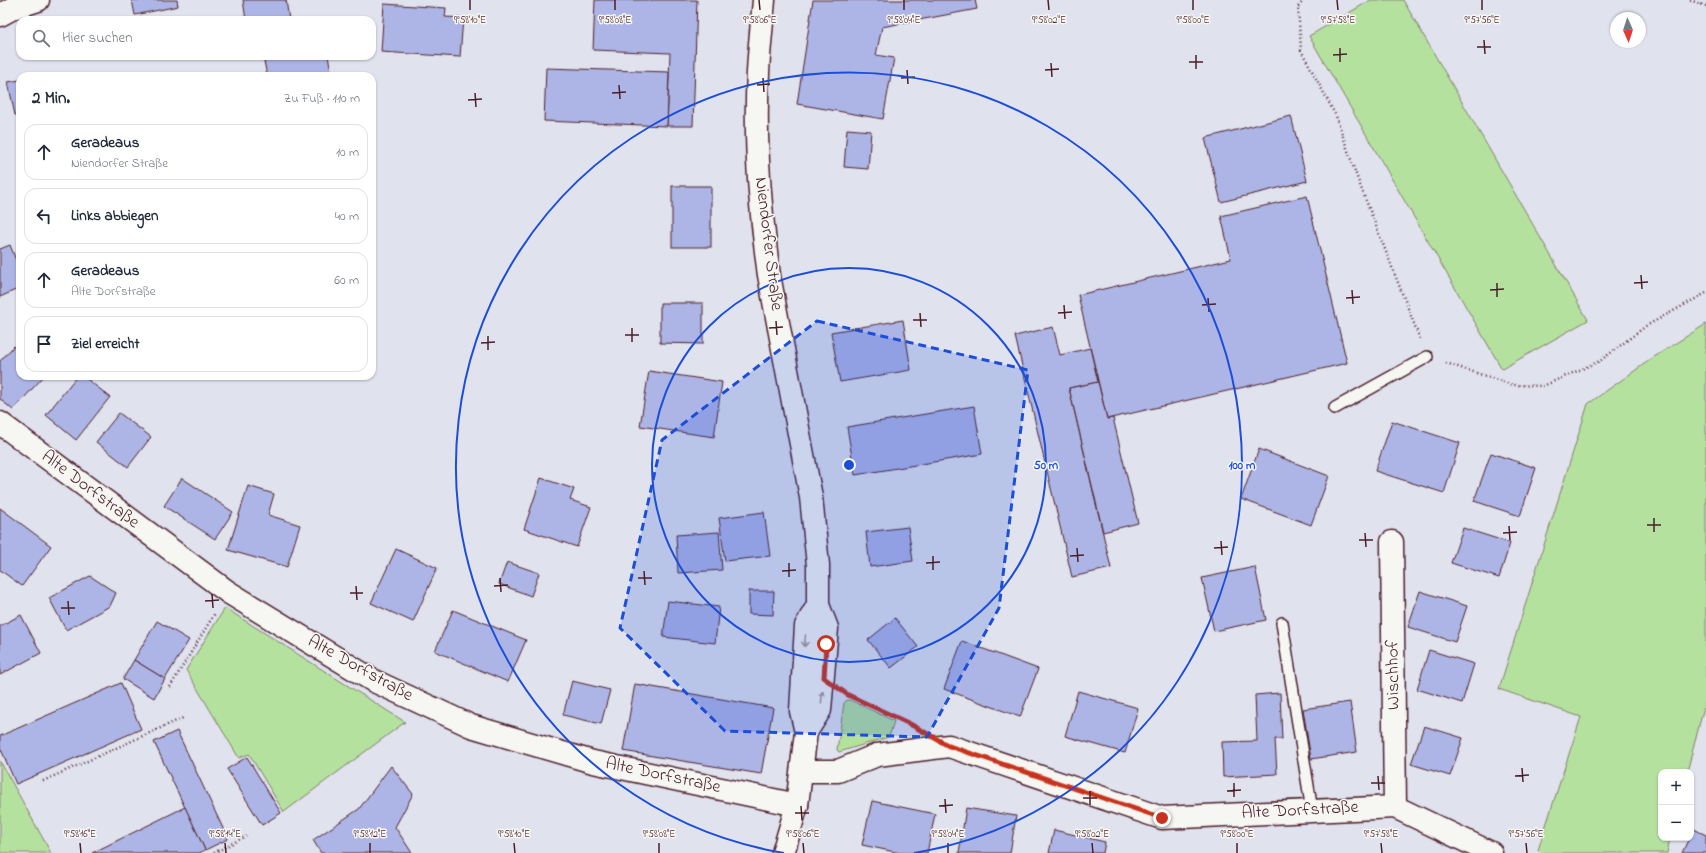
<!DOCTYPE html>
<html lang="de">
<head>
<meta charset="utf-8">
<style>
  body { margin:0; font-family:"Indie Flower",sans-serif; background:#f6f6f7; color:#1f2937 }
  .controls { position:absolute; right:12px; bottom:12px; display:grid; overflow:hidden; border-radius:8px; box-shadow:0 1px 3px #0004 }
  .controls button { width:36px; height:36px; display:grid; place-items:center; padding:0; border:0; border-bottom:1px solid #e0e1e3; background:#fff; color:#1f2937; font:20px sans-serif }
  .compass { position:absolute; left:1610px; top:12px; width:36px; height:36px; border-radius:50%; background:#fff; box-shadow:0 1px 3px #0004; rotate:177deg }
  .stop { position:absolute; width:12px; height:12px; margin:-9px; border:3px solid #c8321e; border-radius:50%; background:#fff }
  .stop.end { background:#c8321e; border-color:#fff; box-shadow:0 1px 4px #0008 }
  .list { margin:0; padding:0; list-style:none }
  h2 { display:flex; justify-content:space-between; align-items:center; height:52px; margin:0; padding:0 16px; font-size:17px }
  h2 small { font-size:13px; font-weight:400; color:#747a83 }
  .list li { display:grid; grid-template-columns:26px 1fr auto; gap:12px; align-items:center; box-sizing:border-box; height:56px; margin:0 8px 8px; padding:0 8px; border:1px solid #e0e1e3; border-radius:12px }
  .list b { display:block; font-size:15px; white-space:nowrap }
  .list p { margin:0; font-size:13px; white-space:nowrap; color:#747a83 }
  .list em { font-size:13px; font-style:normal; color:#747a83 }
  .icon { flex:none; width:22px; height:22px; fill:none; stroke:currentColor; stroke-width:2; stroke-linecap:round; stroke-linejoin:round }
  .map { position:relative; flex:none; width:1706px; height:853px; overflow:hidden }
  .search { position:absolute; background:#fff; box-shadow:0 1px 3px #0004; left:16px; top:16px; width:360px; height:44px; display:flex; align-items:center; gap:10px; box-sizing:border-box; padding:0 14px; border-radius:12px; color:#747a83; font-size:15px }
  .panel { position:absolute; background:#fff; box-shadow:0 1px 3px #0004; left:16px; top:72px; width:360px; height:308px; border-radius:12px }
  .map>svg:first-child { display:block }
  .green { fill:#b5e19f; stroke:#808065 }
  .building { fill:#adb5e6; stroke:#4a1f2b }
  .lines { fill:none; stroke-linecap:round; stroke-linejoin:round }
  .lane-casing { stroke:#4a1f2b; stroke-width:14 }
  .street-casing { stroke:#4a1f2b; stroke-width:25 }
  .secondary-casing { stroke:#4a1f2b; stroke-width:25 }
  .path { stroke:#4a1f2b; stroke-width:2.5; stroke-dasharray:1 3; stroke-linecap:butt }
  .lane { stroke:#f6f6f2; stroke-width:11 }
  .street { stroke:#f6f6f2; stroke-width:22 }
  .secondary { stroke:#f6f6f2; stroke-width:22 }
  .oneway { stroke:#a99598 }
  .route { stroke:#c8321e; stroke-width:5 }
  .marked { fill:#1d4ed8; fill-opacity:0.2; stroke:#1d4ed8; stroke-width:3; stroke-dasharray:8 5; stroke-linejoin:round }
  .ticks { fill:none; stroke:#4a1f2b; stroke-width:1.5 }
  .ring { fill:none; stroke:#1d4ed8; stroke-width:2 }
  .labels { text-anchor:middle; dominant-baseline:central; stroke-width:3; stroke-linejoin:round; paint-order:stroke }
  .street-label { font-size:18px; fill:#4a1f2b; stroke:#f6f6f2 }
  .ticks-label { font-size:10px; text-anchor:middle; fill:#4a1f2b; stroke:#f6f6f2; stroke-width:3; stroke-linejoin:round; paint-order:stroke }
  .centre { fill:#1d4ed8; stroke:#f6f6f2; stroke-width:2 }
  .ring-label { font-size:12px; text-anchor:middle; font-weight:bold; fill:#1d4ed8; stroke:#f6f6f2; stroke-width:3; stroke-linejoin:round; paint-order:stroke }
</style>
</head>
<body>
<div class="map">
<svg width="1706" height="853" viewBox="0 0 1706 853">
  <rect width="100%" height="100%" fill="#e0e2ee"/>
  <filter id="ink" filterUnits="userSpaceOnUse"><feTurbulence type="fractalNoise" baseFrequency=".025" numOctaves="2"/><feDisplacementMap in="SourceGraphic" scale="8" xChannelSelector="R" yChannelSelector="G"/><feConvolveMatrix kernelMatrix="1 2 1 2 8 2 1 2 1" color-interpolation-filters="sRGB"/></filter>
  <g filter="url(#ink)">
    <g class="green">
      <path d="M1371,0H1403L1588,320L1502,369L1309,36Z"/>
      <path d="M1706,324V699L1687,772H1661V838H1670L1667,853H1543L1538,850L1581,717L1499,689L1588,404L1654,357Z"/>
      <path d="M225,608L405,722L284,812L249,754L239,758L186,670Z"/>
      <path d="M847,700H850L894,721L889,737L839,752L837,750L844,703Z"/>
      <path d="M0,761L51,853H0Z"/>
    </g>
    <g class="building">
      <path d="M132,0H177L178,6L135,15Z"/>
      <path d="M243,0H286L289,20H246Z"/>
      <path d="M595,0H697L693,126H667L670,53L593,50Z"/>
      <path d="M813,0H975L977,9L882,27L876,55L894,58L883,119L797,104Z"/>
      <path d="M384,4L446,8L445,17L463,18L460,57L381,52Z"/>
      <path d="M263,56H328L332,76H267Z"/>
      <path d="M546,68L669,72L667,126L544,121Z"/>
      <path d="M20,80V114L15,115L8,82Z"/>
      <path d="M1291,116L1307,181L1221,202L1205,138Z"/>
      <path d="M847,129L871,131L868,169L844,167Z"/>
      <rect x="672" y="186" width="39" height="61"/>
      <path d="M1307,196L1347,363L1107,419L1078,295L1231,259L1221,216Z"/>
      <path d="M10,245L20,270V288L0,297V249Z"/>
      <path d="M660,303H703V344L660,343Z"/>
      <path d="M903,320L911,370L840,382L831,332Z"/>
      <path d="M1053,327L1060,355L1090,348L1098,382L1069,388L1111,568L1072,577L1015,336Z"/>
      <path d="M14,346L20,352V376H44L13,410L0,399V361Z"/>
      <path d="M649,371L722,382L714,437L640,426Z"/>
      <path d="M77,376H83L110,397L76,440L46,415Z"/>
      <path d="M1098,382L1107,419L1113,418L1138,523L1103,532L1069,388Z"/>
      <path d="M974,406L982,454L855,475L847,427Z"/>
      <path d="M119,413L151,437L128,467L96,442Z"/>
      <path d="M1392,421L1460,443L1444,493L1375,471Z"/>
      <path d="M1259,449L1329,476L1311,525L1241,499Z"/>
      <path d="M1491,453L1536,468L1520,516L1474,501Z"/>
      <path d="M182,478L233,512L215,539L164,506Z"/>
      <path d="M541,478L574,489L570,500L591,507L577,547L524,529Z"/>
      <path d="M248,486L274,494L268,515L300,525L287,567L228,550Z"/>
      <path d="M0,508L51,546L22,586L0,570Z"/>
      <path d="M764,512L770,556L725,561L719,518Z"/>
      <path d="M908,527L913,561L870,567L866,532Z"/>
      <path d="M1463,528L1510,543L1499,578L1451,563Z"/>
      <path d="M719,532L722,570L678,573L676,535Z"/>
      <path d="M396,549L437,568L413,622L371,603Z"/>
      <path d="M507,562L539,573L531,596L499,584Z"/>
      <path d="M1255,567L1266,620L1214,631L1202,578Z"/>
      <path d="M90,576L116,593L110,606L66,630L49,598Z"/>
      <path d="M749,591H774L773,615L749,614Z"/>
      <path d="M1420,591L1467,606L1455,642L1408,627Z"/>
      <path d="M668,601L719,607L715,643L663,637Z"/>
      <path d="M453,610L526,640L508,682L435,651Z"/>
      <path d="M21,615L41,653L0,675V626Z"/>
      <path d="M895,618L918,647L891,668L868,640Z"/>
      <path d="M157,621L189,640L165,679L134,660Z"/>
      <path d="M962,641L1038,669L1020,717L944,689Z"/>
      <path d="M1429,650L1474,664L1462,703L1417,689Z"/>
      <path d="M134,660L165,679L154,698L123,679Z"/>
      <path d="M572,681L610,690L601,724L563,715Z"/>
      <path d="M121,683L141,729L16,784L0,747V736Z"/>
      <path d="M635,684L773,708L761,774L623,751Z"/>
      <path d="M1078,691L1138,708L1125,753L1065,736Z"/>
      <path d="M1280,693L1282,739H1275L1277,774L1223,777L1222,742L1257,741L1255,695Z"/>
      <path d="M1350,702L1357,752L1311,759L1303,709Z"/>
      <path d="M1424,726L1463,738L1450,776L1411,764Z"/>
      <path d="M177,731L228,839L205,850L154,742Z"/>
      <path d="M247,757L281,813L262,825L227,769Z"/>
      <path d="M391,766L413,794L395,827L412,853H321L313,840L359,809Z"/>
      <path d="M872,801L935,814L927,853H900L862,845Z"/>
      <path d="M185,807L205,850L199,853H92Z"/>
      <path d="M966,808L1016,816L1010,853H959Z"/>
      <path d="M1694,829L1706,835V853H1682L1689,838H1691Z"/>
      <path d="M1054,830L1105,842L1103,853H1049Z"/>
    </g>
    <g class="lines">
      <g class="lane-casing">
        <g id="lane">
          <path d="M1335,408L1427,357"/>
          <path d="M1282,623L1312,811"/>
        </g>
      </g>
      <g class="street-casing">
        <g id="street">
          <path d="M0,423L228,592L374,681L471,726L593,762L797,805"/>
          <path d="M1392,542L1395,807"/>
          <path d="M802,771H838L877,755L949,746L1162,818L1395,807L1491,853"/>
        </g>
      </g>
      <g class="secondary-casing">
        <g id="secondary">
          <path d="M764,0C762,24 759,49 758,73C754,140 760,209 769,275L811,497L818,565V605L827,628L820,710L806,732"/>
          <path d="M0,15L13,8L38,0"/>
          <path d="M783,853L797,805L806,732L801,711L806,626L818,605"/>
        </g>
      </g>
      <g class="path">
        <path d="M1304,0L1298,7L1301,50L1336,116L1358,180L1420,339"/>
        <path d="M1690,0L1706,6"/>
        <path d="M1446,363L1513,385L1543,386L1600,361L1646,326L1706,293"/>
        <path d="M170,687L215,613"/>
        <path d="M846,694L912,726"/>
        <path d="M43,781L185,717"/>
        <path d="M214,853L246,836"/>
      </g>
      <use href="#lane" class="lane"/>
      <use href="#street" class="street"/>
      <use href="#secondary" class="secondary"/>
    </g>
    <defs><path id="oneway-shaft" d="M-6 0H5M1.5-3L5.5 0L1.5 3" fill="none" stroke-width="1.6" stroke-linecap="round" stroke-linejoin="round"/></defs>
    <g class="oneway">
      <use href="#oneway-shaft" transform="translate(805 641) rotate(94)"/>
      <use href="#oneway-shaft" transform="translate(822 697) rotate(-84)"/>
    </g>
  </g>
  <g class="lines" filter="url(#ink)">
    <path class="route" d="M826,644L824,678L848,695L910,724L949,746L1162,818"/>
  </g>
  <path class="marked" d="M817,321L1028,370L999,608L927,737L725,731L620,628L662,440Z"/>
  <path class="ticks" d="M470,0V10M615,0V10M759,0L760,10M904,0V10M1048,0L1049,10M1193,0V10M1337,0L1338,10M1482,0V10M1484,40L1485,54M1477,47H1491M1340,48V62M1196,55V69M1333,55L1347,54M1189,62H1203M1051,63L1052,77M907,70L908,84M1045,70L1059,69M763,78L764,92M901,78L915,77M619,85L620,99M757,85L770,84M475,93L476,107M612,93L626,92M468,100L482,99M1641,275L1642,289M1497,283V297M1634,283L1648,282M1352,290L1353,304M1490,290L1504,289M1208,298L1209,312M1346,298L1360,297M1064,305L1065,319M1202,305L1216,304M920,313L921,327M1058,313L1072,312M913,320H927M776,321L777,335M632,328V342M769,328L783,327M625,335H639M488,336V350M481,343L495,342M1654,518V532M1647,525H1661M1509,526L1510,540M1365,533L1366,547M1503,533L1517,532M1359,540H1373M1221,541L1222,555M1077,548L1078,562M1214,548L1228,547M933,556V570M1070,556L1084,555M789,563V577M926,563L940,562M644,571L645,585M782,571L796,570M500,578L501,592M638,578H652M356,586L357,600M494,586L508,585M350,593H363M212,594L213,608M68,601L69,615M205,601L219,600M61,608H75M1522,768L1523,782M1378,776L1379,790M1515,776L1529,775M1234,783V797M1371,783H1385M1090,791V805M1227,791L1241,790M1083,798H1097M945,799L946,813M801,806L802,820M939,806L953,805M795,813H809M80,843L81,853M225,843L226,853M370,843V853M514,843L515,853M659,843V853M803,843L804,853M948,843V853M1092,843L1093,853M1237,843V853M1381,843L1382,853M1526,843L1527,853"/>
  <g class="ring">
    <circle cx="849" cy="465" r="197"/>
    <path d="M784 853A393 393 0 1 1 914 853"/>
  </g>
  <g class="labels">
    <g class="street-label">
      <text transform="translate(768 244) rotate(83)">Niendorfer Straße</text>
      <text transform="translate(90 490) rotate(37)">Alte Dorfstraße</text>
      <text transform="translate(360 669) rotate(29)">Alte Dorfstraße</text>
      <text transform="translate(1394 675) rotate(-91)">Wischhof</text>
      <text transform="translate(663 776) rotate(12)">Alte Dorfstraße</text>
      <text transform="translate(1300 811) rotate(-3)">Alte Dorfstraße</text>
    </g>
  </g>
  <g class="ticks-label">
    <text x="470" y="23">9°58'10"E</text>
    <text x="615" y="23">9°58'08"E</text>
    <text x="760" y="23">9°58'06"E</text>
    <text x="904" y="23">9°58'04"E</text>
    <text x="1049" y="23">9°58'02"E</text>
    <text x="1193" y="23">9°58'00"E</text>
    <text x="1338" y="23">9°57'58"E</text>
    <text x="1482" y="23">9°57'56"E</text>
    <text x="80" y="837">9°58'16"E</text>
    <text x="225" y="837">9°58'14"E</text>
    <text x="370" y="837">9°58'12"E</text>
    <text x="514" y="837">9°58'10"E</text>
    <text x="659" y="837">9°58'08"E</text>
    <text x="803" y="837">9°58'06"E</text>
    <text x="948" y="837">9°58'04"E</text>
    <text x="1092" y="837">9°58'02"E</text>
    <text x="1237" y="837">9°58'00"E</text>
    <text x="1381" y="837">9°57'58"E</text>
    <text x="1526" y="837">9°57'56"E</text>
  </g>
  <circle cx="849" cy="465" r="6" class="centre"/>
  <g class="ring-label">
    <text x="1046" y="469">50 m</text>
    <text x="1242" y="469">100 m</text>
  </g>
</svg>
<div class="controls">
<button>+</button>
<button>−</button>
</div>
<svg class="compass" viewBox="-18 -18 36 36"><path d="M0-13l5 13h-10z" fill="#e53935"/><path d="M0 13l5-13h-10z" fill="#747a83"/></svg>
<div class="stop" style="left:826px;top:644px"></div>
<div class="stop end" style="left:1162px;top:818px"></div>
<div class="search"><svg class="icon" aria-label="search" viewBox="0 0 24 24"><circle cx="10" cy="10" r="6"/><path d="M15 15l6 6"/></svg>Hier suchen</div>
<section class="panel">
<h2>2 Min.<small>Zu Fuß · 110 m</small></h2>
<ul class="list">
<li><svg class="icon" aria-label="ahead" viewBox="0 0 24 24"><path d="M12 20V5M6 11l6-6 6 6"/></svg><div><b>Geradeaus</b><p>Niendorfer Straße</p></div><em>10 m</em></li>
<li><svg class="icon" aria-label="left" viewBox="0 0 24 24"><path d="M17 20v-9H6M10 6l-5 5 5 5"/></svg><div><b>Links abbiegen</b></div><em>40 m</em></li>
<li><svg class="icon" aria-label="ahead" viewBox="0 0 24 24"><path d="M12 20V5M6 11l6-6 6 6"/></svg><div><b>Geradeaus</b><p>Alte Dorfstraße</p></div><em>60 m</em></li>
<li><svg class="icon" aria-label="arrive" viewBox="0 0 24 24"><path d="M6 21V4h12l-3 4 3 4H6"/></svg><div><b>Ziel erreicht</b></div></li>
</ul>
</section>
</div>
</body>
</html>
